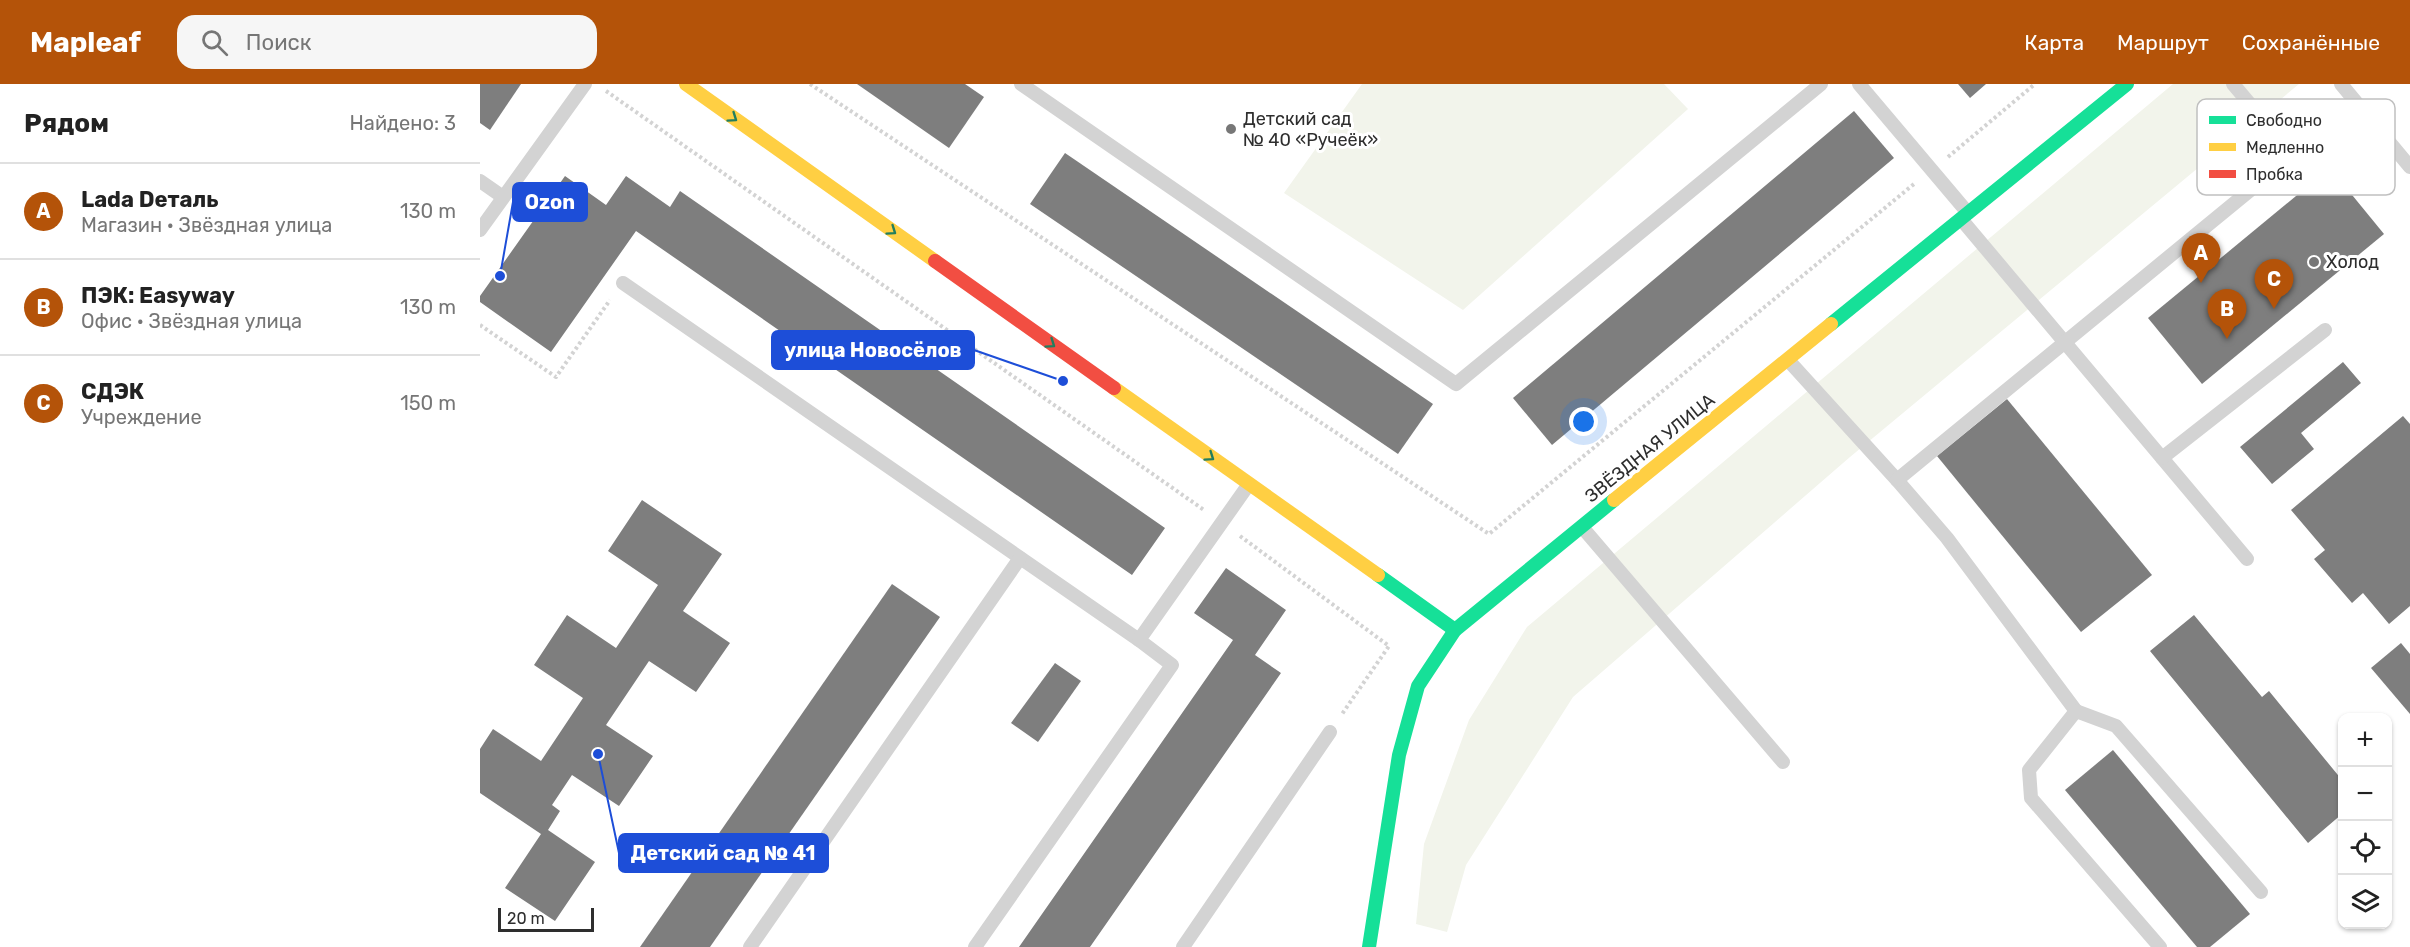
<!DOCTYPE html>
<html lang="ru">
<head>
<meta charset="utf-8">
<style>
  body { margin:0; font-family:Rubik,sans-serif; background:#f6f6f6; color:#222 }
  .controls { position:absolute; right:18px; bottom:18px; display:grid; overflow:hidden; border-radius:12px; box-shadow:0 2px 4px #0004 }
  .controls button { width:54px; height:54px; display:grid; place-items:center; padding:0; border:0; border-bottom:2px solid #e0e0e0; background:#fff; color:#222; font:30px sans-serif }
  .scale { position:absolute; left:18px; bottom:15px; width:96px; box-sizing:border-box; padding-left:6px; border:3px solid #2e2e2e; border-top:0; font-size:16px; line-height:21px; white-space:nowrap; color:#2e2e2e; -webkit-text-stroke:4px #fff; paint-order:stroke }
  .you { position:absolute; left:1104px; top:338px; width:21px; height:21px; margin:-15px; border:4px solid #fff; border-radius:50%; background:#1a73e8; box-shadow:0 0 0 9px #1a73e833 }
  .badge { display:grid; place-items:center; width:39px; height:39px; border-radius:50%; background:#b45309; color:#fff; font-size:20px; font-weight:700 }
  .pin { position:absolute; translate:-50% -50px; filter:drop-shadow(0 2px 3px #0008) }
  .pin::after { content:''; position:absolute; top:32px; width:21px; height:18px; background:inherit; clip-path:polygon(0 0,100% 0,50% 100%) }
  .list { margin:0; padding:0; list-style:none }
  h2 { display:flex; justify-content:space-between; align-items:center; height:78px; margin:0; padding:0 24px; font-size:26px }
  h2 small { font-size:20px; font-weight:400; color:#767676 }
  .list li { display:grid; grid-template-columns:39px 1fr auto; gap:18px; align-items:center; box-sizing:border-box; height:96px; padding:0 24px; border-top:2px solid #e0e0e0 }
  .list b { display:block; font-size:22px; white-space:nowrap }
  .list p { margin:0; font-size:20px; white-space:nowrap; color:#767676 }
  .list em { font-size:20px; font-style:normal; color:#767676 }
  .icon { flex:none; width:33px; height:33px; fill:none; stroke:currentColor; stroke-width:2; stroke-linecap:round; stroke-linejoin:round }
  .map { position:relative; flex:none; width:1930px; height:863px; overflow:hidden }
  header { display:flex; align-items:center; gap:36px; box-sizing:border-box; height:84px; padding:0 30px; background:#b45309; color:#fff }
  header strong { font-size:28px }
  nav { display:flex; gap:33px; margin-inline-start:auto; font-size:21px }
  .search { width:420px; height:54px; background:#f6f6f6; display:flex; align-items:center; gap:15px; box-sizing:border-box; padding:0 21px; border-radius:18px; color:#767676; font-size:22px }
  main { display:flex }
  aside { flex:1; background:#fff }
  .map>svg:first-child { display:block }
  .green { fill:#f2f4eb }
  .building { fill:#7e7e7e }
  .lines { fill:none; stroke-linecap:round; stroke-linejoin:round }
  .path { stroke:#d3d3d3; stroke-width:4; stroke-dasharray:3 3; stroke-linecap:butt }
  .lane { stroke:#d3d3d3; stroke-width:14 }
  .fast { stroke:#16e098; stroke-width:14 }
  .slow { stroke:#ffcf43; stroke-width:14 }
  .jam { stroke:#f24e42; stroke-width:14 }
  .oneway { stroke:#237e5e }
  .poi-dot { fill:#777; stroke:#fff; stroke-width:2 }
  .labels { text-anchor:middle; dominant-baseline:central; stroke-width:6; stroke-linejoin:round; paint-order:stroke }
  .poi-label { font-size:18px; fill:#2e2e2e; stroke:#fff; text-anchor:start }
  .street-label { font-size:18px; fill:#2e2e2e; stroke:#fff }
  .key { fill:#fff; stroke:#c0c0c0; stroke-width:1.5 }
  .key-label { font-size:16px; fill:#2e2e2e }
  .leader { fill:none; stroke:#1d4ed8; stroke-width:2 }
  .callout-dot { fill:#1d4ed8; stroke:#fff; stroke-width:2 }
  .callout { fill:#1d4ed8; stroke:#1d4ed8; stroke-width:2 }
  .callout-label { font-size:20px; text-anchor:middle; font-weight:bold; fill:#fff }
</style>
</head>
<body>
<header>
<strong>Mapleaf</strong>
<div class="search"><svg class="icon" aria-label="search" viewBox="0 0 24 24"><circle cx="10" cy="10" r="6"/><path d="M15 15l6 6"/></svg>Поиск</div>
<nav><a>Карта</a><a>Маршрут</a><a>Сохранённые</a></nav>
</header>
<main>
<aside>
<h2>Рядом<small>Найдено: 3</small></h2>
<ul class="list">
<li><span class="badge">A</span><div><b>Lada Dеталь</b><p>Магазин · Звёздная улица</p></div><em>130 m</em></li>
<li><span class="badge">B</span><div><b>ПЭК: Easyway</b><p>Офис · Звёздная улица</p></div><em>130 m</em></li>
<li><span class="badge">C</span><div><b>СДЭК</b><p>Учреждение</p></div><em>150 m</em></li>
</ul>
</aside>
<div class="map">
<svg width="1930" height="863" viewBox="0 0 1930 863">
  <rect width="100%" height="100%" fill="#fff"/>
  <g class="green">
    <path d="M882,0H1184L1208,25L983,226L804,109Z"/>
    <path d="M1693,0H1819L1370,373L1093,613L986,781L967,848L936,840L944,760L989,636L1047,543Z"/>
  </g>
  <g class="building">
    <path d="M0,0H41L10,46L0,39Z"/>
    <path d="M377,0H485L504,13L469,64Z"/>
    <path d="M1478,0H1506L1490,14Z"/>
    <path d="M1374,27L1414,74L1072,361L1033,314Z"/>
    <path d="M585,69L953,320L918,370L550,120Z"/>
    <path d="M1850,84L1904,150L1722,300L1668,234Z"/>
    <path d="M85,92L126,121L146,92L190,123L200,107L685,444L652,491L156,147L71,268L0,218V212Z"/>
    <path d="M1863,278L1881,299L1821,349L1834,365L1792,400L1760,363Z"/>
    <path d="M1527,315L1672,491L1601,548L1457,372Z"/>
    <path d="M1923,332L1930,340V522L1909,540L1883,509L1872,519L1834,475L1845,466L1811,426Z"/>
    <path d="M162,416L242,470L203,527L250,559L216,608L169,577L126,641L173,672L139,722L92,691L72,721L80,727L68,746L115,778L75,837L25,804L61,750L0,709V665L13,645L61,677L103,614L54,581L87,531L136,564L178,501L128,467Z"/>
    <path d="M746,484L806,526L775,571L801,589L610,863H539L753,556L714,529Z"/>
    <path d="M412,500L460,533L230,863H160Z"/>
    <path d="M1714,531L1782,613L1789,607L1862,696V730L1828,759L1670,567Z"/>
    <path d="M1921,559L1930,570V630L1891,584Z"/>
    <path d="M575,579L601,597L558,658L531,639Z"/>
    <path d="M1633,666L1770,830L1730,863H1717L1585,706Z"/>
  </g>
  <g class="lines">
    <g class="path">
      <path d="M330,0L1009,450L1434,100"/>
      <path d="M126,7L724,426"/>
      <path d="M1468,73L1555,0"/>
      <path d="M0,241L76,293L130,216"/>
      <path d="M760,452L909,562L862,630"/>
    </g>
    <g class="lane">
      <path d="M541,0L976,300L1341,0"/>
      <path d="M1379,0L1488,129"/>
      <path d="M1861,0L1930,83"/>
      <path d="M0,97L23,113"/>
      <path d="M1481,135L1767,475"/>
      <path d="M0,146L105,0"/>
      <path d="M143,199L659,556"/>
      <path d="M1308,276L1417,396L1467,454L1596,627L1549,686L1551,714L1680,863"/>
      <path d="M1682,374L1845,246"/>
      <path d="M1417,396L1813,71L1753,0"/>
      <path d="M1102,443L1303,678"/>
      <path d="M1596,627L1636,642L1781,808"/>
      <path d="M270,863L540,474"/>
      <path d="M495,863L692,581L659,556L769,400"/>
      <path d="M703,863L850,648"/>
    </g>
    <g class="fast">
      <path d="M1351,240L1647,0"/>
      <path d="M898,491L975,546"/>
      <path d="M889,863L919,671L938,602L975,546L1134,416"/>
    </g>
    <g class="slow">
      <path d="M206,0L455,177"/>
      <path d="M634,304L898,491"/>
      <path d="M1134,416L1351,240"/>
    </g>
    <path class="jam" d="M455,177L634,304"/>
  </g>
  <defs><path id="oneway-chevron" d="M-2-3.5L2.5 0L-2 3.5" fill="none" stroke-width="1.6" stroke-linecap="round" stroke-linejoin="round" transform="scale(1.5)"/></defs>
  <g class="oneway">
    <use href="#oneway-chevron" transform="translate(253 34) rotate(35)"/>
    <use href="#oneway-chevron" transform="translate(412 147) rotate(35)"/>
    <use href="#oneway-chevron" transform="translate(571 260) rotate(35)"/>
    <use href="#oneway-chevron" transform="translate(730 373) rotate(35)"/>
  </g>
  <g class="poi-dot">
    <circle cx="751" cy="45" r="6"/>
    <circle cx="1834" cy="178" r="6"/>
  </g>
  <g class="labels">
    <g class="poi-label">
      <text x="763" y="35">Детский сад<tspan x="763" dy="21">№ 40 «Ручеёк»</tspan></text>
      <text x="1846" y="178">Холод</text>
    </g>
    <g class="street-label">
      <text transform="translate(1170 364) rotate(-39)">ЗВЁЗДНАЯ УЛИЦА</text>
    </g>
  </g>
  <rect x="1717" y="15" width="198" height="96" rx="9" class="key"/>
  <rect x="1729" y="32" width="27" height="8" fill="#16e098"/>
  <rect x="1729" y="59" width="27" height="8" fill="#ffcf43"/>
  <rect x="1729" y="86" width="27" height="8" fill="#f24e42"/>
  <g class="key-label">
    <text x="1766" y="42">Свободно</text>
    <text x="1766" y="69">Медленно</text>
    <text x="1766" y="96">Пробка</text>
  </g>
  <path class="leader" d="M20 192L33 118M583 297L494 266M118 670L139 769"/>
  <g class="callout-dot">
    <circle cx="20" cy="192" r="6"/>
    <circle cx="583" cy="297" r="6"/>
    <circle cx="118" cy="670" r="6"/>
  </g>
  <g class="callout">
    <rect x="33" y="99" width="74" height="38" rx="6"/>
    <rect x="292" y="247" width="202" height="38" rx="6"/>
    <rect x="139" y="750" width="209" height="38" rx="6"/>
  </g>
  <g class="callout-label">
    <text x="70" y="125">Ozon</text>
    <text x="393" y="273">улица Новосёлов</text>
    <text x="243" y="776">Детский сад № 41</text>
  </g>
</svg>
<div class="controls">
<button>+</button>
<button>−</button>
<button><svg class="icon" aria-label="locate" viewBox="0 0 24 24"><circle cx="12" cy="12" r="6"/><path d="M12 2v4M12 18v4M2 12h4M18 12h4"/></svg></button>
<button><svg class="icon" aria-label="layers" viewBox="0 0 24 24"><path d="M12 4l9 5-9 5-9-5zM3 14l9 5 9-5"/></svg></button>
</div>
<div class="scale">20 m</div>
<div class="you"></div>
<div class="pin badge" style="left:1721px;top:199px">A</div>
<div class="pin badge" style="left:1747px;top:255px">B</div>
<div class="pin badge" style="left:1794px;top:225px">C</div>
</div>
</main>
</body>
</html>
